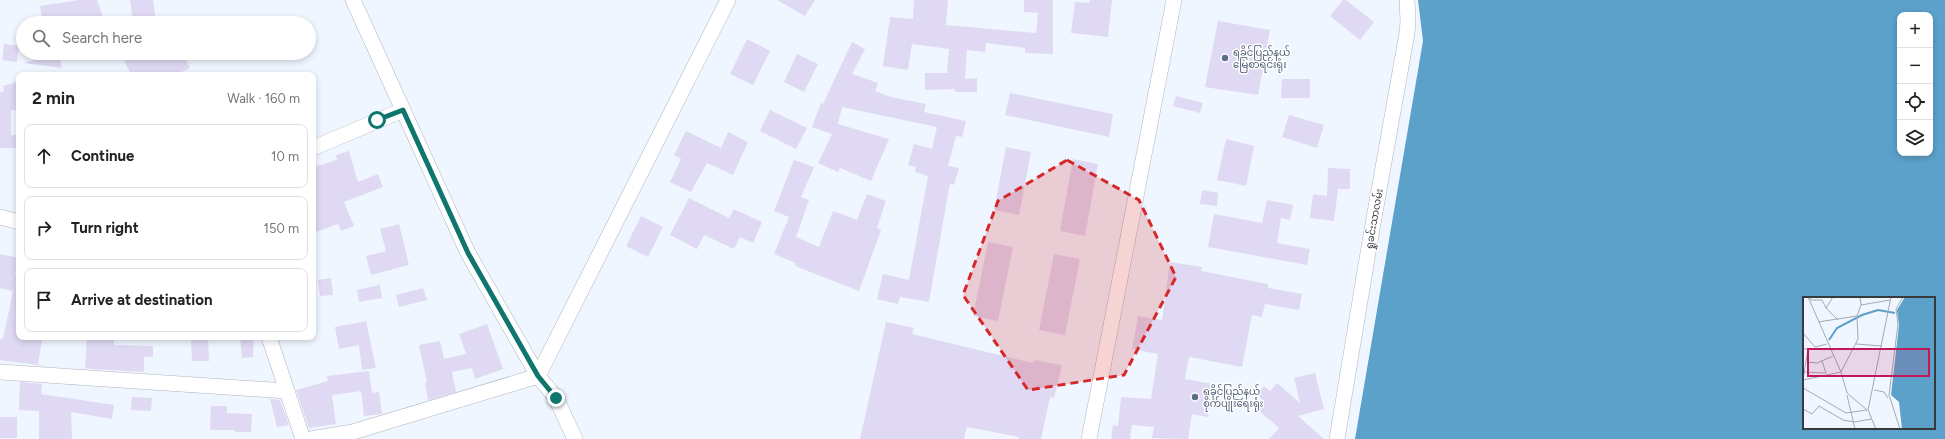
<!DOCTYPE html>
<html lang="en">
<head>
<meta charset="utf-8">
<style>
  body { margin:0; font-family:Figtree,"Noto Sans Myanmar",sans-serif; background:#f6f6f6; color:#222 }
  .controls { position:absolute; right:12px; top:12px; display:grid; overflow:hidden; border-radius:8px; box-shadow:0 2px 6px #0003 }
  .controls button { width:36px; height:36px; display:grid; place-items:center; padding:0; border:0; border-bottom:1px solid #e0e0e0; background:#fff; color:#222; font:20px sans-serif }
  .stop { position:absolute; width:12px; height:12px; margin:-9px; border:3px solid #0f766e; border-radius:50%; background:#fff }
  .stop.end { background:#0f766e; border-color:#fff; box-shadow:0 1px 4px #0008 }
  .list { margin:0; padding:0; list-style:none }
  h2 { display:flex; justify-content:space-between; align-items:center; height:52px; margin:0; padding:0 16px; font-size:17px }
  h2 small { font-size:13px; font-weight:400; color:#767676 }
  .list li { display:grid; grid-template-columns:26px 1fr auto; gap:12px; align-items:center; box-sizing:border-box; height:64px; margin:0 8px 8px; padding:0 8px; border:1px solid #e0e0e0; border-radius:8px }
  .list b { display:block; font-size:15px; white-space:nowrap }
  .list em { font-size:13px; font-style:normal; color:#767676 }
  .icon { flex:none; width:22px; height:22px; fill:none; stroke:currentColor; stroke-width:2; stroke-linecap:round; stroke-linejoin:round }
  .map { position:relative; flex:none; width:1945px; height:439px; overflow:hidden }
  .search { position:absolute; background:#fff; box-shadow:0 2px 6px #0003; left:16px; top:16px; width:300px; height:44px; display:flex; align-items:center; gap:10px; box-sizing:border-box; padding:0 14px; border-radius:22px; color:#767676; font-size:15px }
  .panel { position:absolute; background:#fff; box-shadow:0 2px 6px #0003; left:16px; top:72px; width:300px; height:268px; border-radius:8px }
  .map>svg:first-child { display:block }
  .water { fill:#5ba1ca; fill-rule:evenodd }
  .building { fill:#dfd9f4 }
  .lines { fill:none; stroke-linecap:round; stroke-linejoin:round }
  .minor-casing { stroke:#aeb5bd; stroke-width:16 }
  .minor { stroke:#fff; stroke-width:15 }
  .route { stroke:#0f766e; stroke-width:5 }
  .marked { fill:#d62828; fill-opacity:0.2; stroke:#d62828; stroke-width:3; stroke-dasharray:8 5; stroke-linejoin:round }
  .service-dot { fill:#5c6f8a; stroke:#fff; stroke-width:1.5 }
  .labels { text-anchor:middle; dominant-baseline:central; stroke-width:3; stroke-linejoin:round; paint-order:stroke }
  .service-label { font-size:10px; fill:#4e5e75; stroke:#fff; text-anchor:start }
  .street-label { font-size:10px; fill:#37393d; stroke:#fff }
  .inset-river { fill:none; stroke:#5ba1ca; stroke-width:2 }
  .inset-road { fill:none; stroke:#a5aab1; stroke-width:1 }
  .view { fill:#c2185b; fill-opacity:0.15; stroke:#c2185b; stroke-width:2 }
  .inset-edge { fill:none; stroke:#37393d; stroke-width:2 }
</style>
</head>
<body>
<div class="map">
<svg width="1945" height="439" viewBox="0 0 1945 439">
  <rect width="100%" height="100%" fill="#eff6ff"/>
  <path class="water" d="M1418,0H1945V439H1355L1423,41ZM1900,15H1930V153H1900ZM1804,298H1934V428H1804Z"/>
  <g class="building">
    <path d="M79,0H97L105,23H43L40,6Z"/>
    <path d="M130,0H153L156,23H133Z"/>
    <path d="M777,0H815L805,16Z"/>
    <path d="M914,0H948L946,25L1036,33L1038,13L1024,12V0H1053V54L1025,53V48L986,43L985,52L967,50L965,79L977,78V92H955V89L925,90V73H947L949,49L912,44L908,70L883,66L890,17L913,19Z"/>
    <path d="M1090,0H1112L1108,37L1071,33L1075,2L1089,3Z"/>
    <path d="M1343,0H1346L1374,22L1360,40L1330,16Z"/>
    <path d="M1218,21L1270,30L1258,95L1205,87Z"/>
    <path d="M747,39L770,51L753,85L730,74Z"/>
    <path d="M852,42L865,49L852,74L878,83L875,91L891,97L926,104L924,112L966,121L962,137L956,136L948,166L959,168L954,185L950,183L929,302L900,297L898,304L877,299L883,274L909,280L928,176L915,172L916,167L908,165L914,144L932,149L937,127L842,107L838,124L889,139L871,181L840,168L838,172L818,163L832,134L812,127L821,103L823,104Z"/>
    <path d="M4,44L19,46L17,62L2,60Z"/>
    <path d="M58,53L62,68L24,63Z"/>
    <path d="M121,53H165L168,61L183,54L190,68L175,75H131Z"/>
    <path d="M797,54L818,64L804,92L784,82Z"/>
    <path d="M1282,79H1310V98H1281Z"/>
    <path d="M17,82V110H11V135H19V148H0V92H4L3,86Z"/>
    <path d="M1010,93L1113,114L1109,137L1005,115Z"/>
    <path d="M1176,96L1203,103L1200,113L1173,106Z"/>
    <path d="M770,110L807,128L796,149L760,131Z"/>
    <path d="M1289,115L1324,125L1317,148L1282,137Z"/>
    <path d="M686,131L721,148L728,132L748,142L733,175L707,163L691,192L670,182L681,159L674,155Z"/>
    <path d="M1226,139L1254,146L1246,186L1217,180Z"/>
    <path d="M1006,147L1031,152L1019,215L994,210Z"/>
    <path d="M349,151L358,182L378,174L383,187L344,202L354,226L341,231L338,224L313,233V167L337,160L336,155Z"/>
    <path d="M1073,159L1098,164L1085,236L1060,231Z"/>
    <path d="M794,160L814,167L801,197L809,200L796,237L819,247L833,211L857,220L867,194L886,201L877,228L881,230L859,291L795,266L796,263L774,254L789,217L774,211Z"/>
    <path d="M1328,168L1350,169V189H1338L1334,221L1310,218L1313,194L1327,196Z"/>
    <path d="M1202,190L1218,193L1217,206L1200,204Z"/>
    <path d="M689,198L729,218L734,209L762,222L753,243L740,237L734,249L704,235L697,249L670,235Z"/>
    <path d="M1267,200L1293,205L1290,220L1281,218L1277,243L1310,249L1307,265L1208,247L1214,214L1262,223Z"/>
    <path d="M641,216L663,227L648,257L626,246Z"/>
    <path d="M399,224L409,265L371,275L366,256L386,251L380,229Z"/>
    <path d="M988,242L1013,247L998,321L973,316Z"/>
    <path d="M0,254L19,258L15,274H19V337L42,340L38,364L46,366L0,360V339H3L13,291L0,288Z"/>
    <path d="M1054,254L1080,259L1065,335L1039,330Z"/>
    <path d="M1170,262L1202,267L1201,271L1268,284V288L1302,294L1299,310L1265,304L1262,317L1252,315L1242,367L1189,357L1185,379L1213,384L1208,417L1192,414L1188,439L1152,438L1154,427L1132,425L1130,439H1111L1113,425L1118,426L1121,397L1151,399L1158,354L1132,349L1138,316L1162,320Z"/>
    <path d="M331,278L333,295L320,296L318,280Z"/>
    <path d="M380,285L382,298L359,302L357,290Z"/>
    <path d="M423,288L427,300L399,307L396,295Z"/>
    <path d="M366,321L376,368L362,370L359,345L339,349L335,327Z"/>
    <path d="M886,322L914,328L912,334L1033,363L1034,360L1062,365L1054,398L1050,397L1041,439H1018L1019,437L967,427L964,439H860Z"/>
    <path d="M487,324L503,369L475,379L472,368L452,372L456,392L428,400L425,383L427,382L419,345L440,341L444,359L466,354L459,334Z"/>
    <path d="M191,337H208L209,361H192Z"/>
    <path d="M240,337H254L253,357L242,358Z"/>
    <path d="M87,338L114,340V345L153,346V357H144V372L79,368H85Z"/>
    <path d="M369,371L372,393L379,392L382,414L364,416L361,391L332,395L336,424L309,428L296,390L328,381L327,376Z"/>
    <path d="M1315,373L1324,409L1298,416L1324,439H1269L1279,428L1255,407L1262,399L1257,394L1264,386L1270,391L1277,383L1300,403L1294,378Z"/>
    <path d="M20,382L42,384L41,394L114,405L112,419L71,412L72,439H39V411L19,410Z"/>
    <path d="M132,397L152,398L151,411L131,410Z"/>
    <path d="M270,399L280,400L289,425L277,427Z"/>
    <path d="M211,406H227V413L252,414L251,432H235V430H210Z"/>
    <rect x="0" y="417" width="17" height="21"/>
  </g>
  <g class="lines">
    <g class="minor-casing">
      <g id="minor">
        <path d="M313,148L403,110"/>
        <path d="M0,217L19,222"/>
        <path d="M269,337L303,439"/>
        <path d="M0,372L287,391"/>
        <path d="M311,439L353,432L538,376L468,253L353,0"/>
        <path d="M575,439L556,398L538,376L728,0"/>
        <path d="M1089,439L1174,0"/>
        <path d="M1337,439L1371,235L1407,33L1408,22L1407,0"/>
      </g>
    </g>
    <use href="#minor" class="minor"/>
  </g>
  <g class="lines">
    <path class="route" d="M377,120L403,110L468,253L538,376L556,398"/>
  </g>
  <path class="marked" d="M1067,160L1139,200L1176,277L1124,375L1028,390L963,295L998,201Z"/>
  <g class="service-dot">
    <circle cx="1225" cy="58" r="4"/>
    <circle cx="1195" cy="397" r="4"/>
  </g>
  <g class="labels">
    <g class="service-label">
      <text x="1233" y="52">ရခိုင်ပြည်နယ်<tspan x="1233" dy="12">မြေစာရင်းရုံး</tspan></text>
      <text x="1203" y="391">ရခိုင်ပြည်နယ်<tspan x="1203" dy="12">စိုက်ပျိုးရေးရုံး</tspan></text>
    </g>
    <g class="street-label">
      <text transform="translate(1374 219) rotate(-80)">ရှုခင်းသာလမ်း</text>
    </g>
  </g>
  <g transform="translate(1803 297)">
    <rect width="132" height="132" fill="#eff6ff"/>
    <path d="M102,0H132V132H99L96,105L88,98L96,28L94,13Z" fill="#5ba1ca"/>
    <path class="inset-river" d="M26,43L34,31L59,18L75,13L92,16"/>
    <path class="inset-road" d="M7,0L8,3H19L23,11L30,0M57,0L58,8L87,3M58,8L54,19L55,42L38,75L44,96L64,113M23,11L35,23M15,25L54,19M0,36L12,50L24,47M53,47L79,49M0,52H5L0,82M19,64L23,76M3,65L14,66L30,59M0,75L23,76M0,83L38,75L5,0M0,91L43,116L64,113M71,93L81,95L85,101M44,98L52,132M0,112L9,117L16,109L40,123L51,125L69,122M73,132L65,113L88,0M97,132L86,98L95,27L93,12L100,0"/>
    <path class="view" d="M5,52H126V79H5Z"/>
    <rect width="132" height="132" class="inset-edge"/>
  </g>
</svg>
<div class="controls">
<button>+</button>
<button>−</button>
<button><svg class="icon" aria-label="locate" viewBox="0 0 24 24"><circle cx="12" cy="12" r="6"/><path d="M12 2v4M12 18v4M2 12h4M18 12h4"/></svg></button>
<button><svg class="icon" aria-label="layers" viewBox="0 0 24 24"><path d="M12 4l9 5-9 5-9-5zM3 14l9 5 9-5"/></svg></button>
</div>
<div class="stop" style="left:377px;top:120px"></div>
<div class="stop end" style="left:556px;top:398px"></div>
<div class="search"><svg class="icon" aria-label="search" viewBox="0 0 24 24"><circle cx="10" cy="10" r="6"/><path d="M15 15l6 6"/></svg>Search here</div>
<section class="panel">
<h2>2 min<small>Walk · 160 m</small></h2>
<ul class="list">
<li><svg class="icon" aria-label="ahead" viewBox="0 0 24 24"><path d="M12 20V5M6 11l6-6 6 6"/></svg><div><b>Continue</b></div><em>10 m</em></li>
<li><svg class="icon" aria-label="right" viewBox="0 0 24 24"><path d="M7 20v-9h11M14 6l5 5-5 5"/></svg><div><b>Turn right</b></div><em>150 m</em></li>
<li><svg class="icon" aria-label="arrive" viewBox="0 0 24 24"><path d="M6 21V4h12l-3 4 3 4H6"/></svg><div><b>Arrive at destination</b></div></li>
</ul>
</section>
</div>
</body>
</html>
